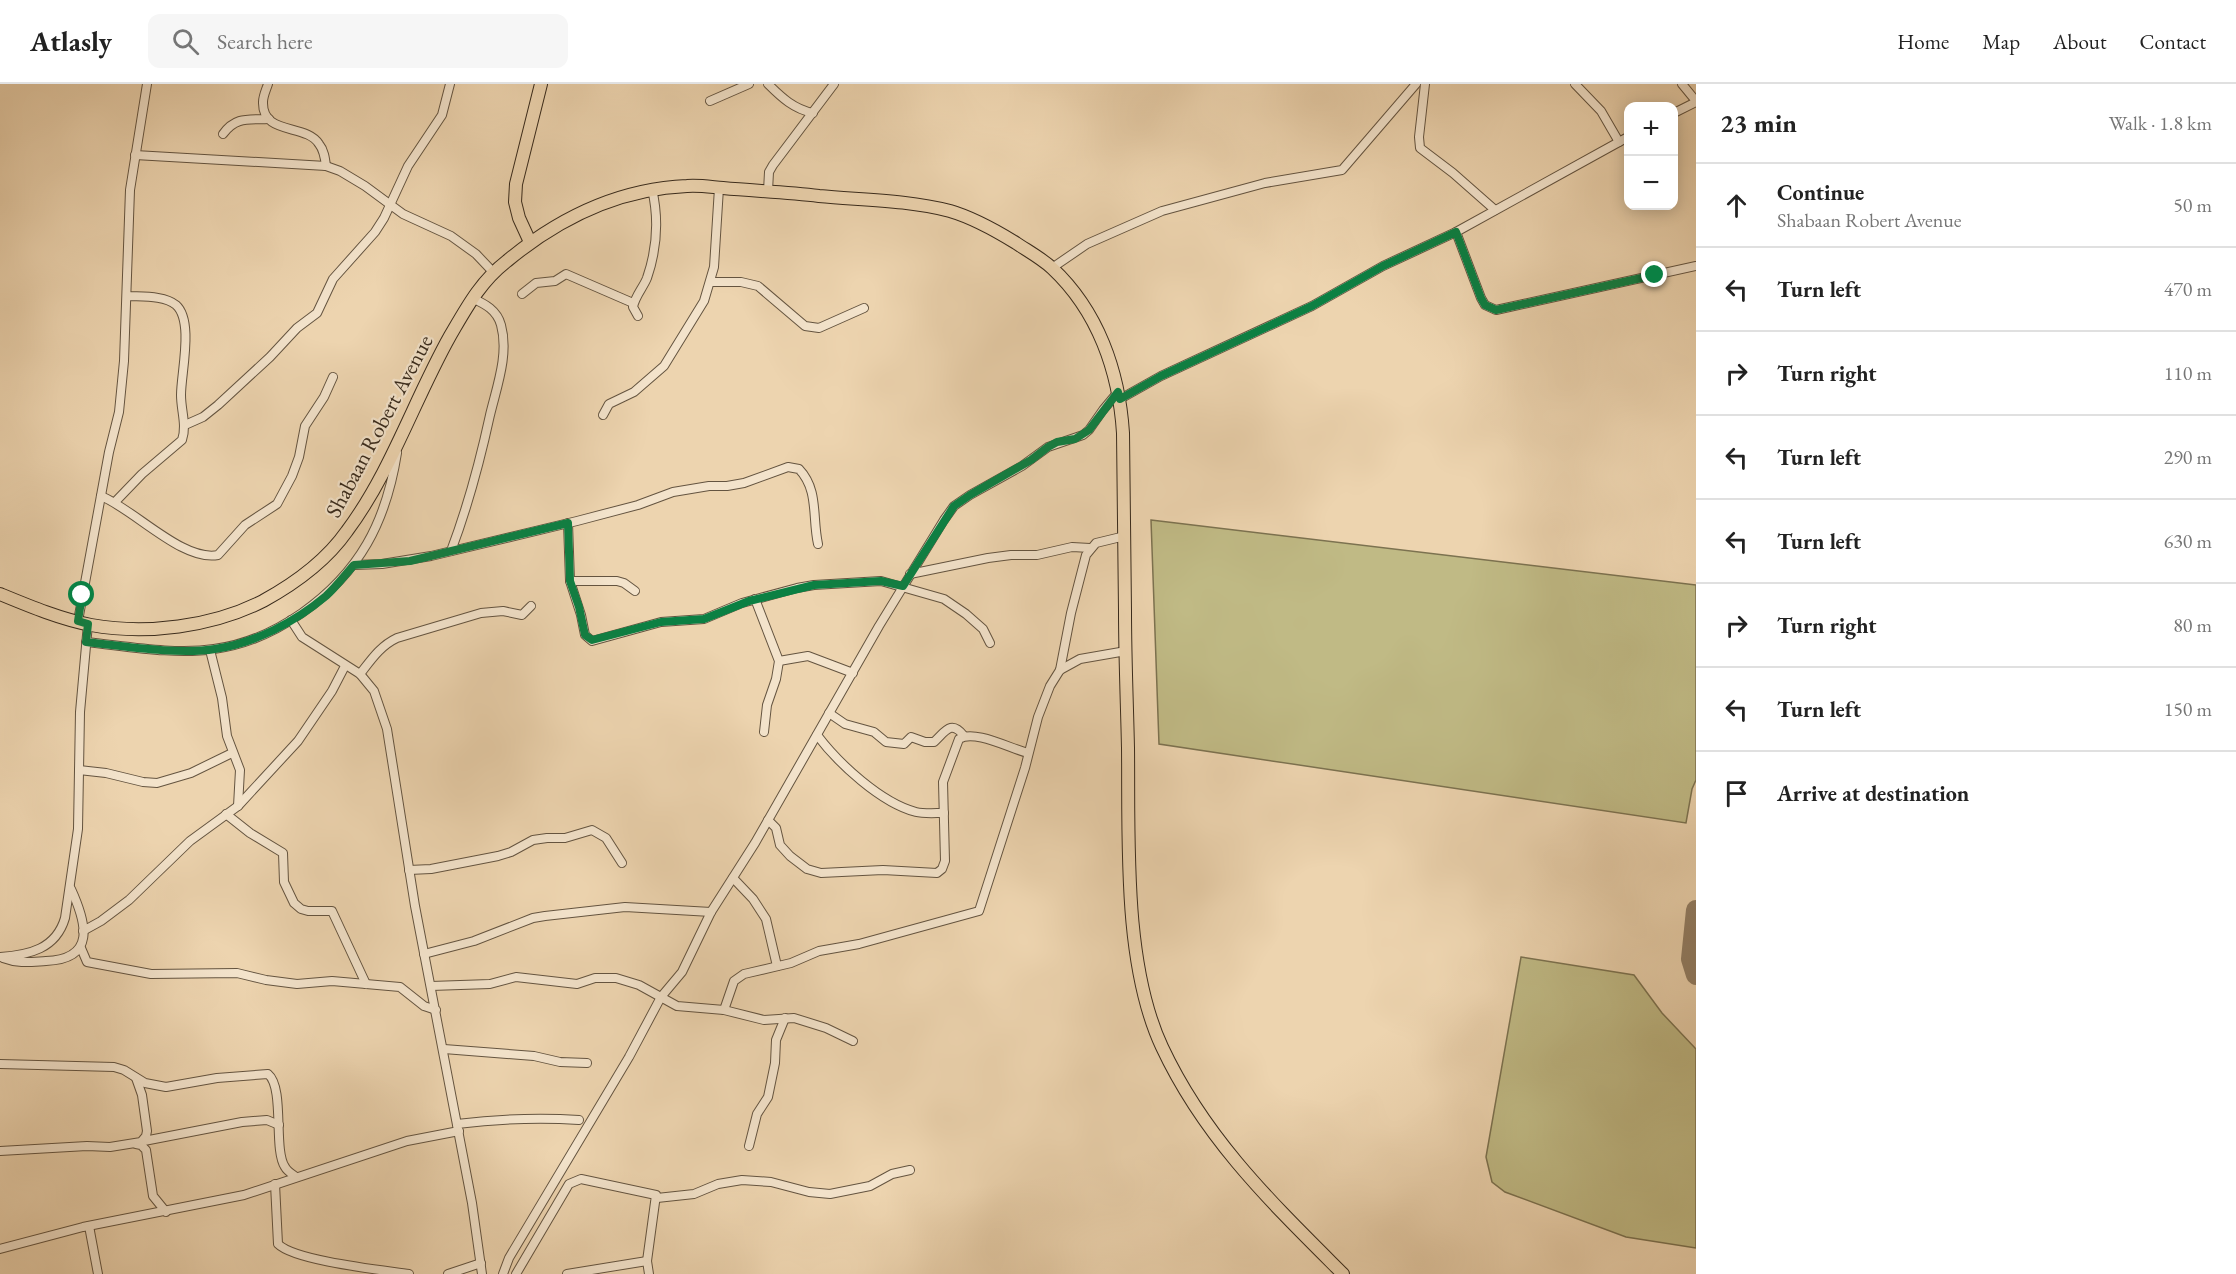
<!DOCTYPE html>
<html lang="en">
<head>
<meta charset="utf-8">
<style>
  body { margin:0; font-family:"EB Garamond",serif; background:#f6f6f6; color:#222 }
  .controls { position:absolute; right:18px; top:18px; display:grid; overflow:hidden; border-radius:12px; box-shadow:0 3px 15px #0003 }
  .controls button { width:54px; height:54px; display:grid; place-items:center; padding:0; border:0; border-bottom:2px solid #e0e0e0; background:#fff; color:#222; font:30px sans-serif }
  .stop { position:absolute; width:18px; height:18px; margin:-14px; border:4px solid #0b8043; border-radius:50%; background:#fff }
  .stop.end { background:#0b8043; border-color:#fff; box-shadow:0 2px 6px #0008 }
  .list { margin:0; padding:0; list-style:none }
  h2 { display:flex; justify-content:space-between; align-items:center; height:78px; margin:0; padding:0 24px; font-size:26px }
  h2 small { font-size:20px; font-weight:400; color:#767676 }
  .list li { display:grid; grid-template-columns:39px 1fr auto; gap:18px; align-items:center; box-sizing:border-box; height:84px; padding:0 24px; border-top:2px solid #e0e0e0 }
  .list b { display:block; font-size:22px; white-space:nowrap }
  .list p { margin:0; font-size:20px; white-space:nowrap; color:#767676 }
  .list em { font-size:20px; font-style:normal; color:#767676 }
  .icon { flex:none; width:33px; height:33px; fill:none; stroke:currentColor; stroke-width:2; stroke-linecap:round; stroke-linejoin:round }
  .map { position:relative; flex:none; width:1696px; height:1190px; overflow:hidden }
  header { display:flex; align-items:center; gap:36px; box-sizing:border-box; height:84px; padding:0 30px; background:#fff; border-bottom:2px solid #e0e0e0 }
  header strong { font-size:28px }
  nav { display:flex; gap:33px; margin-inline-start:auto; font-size:21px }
  .search { width:420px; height:54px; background:#f6f6f6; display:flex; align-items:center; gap:15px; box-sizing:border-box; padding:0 21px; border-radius:12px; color:#767676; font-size:22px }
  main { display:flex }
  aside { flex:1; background:#fff }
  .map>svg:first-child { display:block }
  .green { fill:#c0ba85; stroke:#7c7250; stroke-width:1.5 }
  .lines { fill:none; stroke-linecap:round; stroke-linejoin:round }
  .taxiway { stroke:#927e65; stroke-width:20 }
  .street-casing { stroke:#645440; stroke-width:10 }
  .primary-casing { stroke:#37291b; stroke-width:14 }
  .street { stroke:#f3e3cb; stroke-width:8 }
  .primary { stroke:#edd4af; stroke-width:12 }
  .route { stroke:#0b8043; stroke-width:8 }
  .labels { text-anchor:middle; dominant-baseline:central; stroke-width:4.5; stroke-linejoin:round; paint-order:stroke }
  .street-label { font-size:22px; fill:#37291b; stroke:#f3e3cb }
</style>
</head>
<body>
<header>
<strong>Atlasly</strong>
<div class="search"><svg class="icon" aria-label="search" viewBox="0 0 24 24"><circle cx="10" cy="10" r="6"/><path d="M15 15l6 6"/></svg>Search here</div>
<nav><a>Home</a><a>Map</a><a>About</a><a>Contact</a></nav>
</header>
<main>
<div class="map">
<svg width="1696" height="1190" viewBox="0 0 1696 1190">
  <rect width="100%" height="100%" fill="#edd4af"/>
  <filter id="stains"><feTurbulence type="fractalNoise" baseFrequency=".00333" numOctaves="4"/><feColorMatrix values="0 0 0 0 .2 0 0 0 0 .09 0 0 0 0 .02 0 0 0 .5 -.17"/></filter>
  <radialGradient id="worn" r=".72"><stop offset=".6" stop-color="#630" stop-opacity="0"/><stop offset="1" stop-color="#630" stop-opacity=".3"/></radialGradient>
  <g class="green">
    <path d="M1151,436L1696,501V696L1692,705L1686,739L1159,660Z"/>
    <path d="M1521,873L1634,891L1662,929L1696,965V1164L1626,1153L1505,1108L1492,1098L1486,1073Z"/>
  </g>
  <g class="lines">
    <path class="taxiway" d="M1696,826L1691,875L1696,891"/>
    <g class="street-casing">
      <g id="street">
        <path d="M268,0C266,6 263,12 263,18C262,52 306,39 319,60C324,66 325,74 326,82"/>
        <path d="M768,0C782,14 794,25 813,29"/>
        <path d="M1425,0L1419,53L1420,64L1453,89L1495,126"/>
        <path d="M1575,0L1601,27L1619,58"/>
        <path d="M1682,0L1696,17"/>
        <path d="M710,17L749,0"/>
        <path d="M1674,29L1696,18"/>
        <path d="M223,50C236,32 249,36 269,35"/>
        <path d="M135,71L326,82L340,87L365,102L403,130L451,152L476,170L494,189"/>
        <path d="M768,107L769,88L773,81L834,0"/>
        <path d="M1456,148L1481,214L1485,221L1496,226L1696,182"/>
        <path d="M1052,184L1087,160L1162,127L1265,99L1342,86L1416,0"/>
        <path d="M711,198H741L758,202L805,242L819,244L864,224"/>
        <path d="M522,210L536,199L555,197L566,190L633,219"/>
        <path d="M638,232L633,223C635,212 643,204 647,194C657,165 659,135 652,105"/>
        <path d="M1120,315L1161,292L1312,222L1383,182L1456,148L1628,53"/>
        <path d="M603,331L609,320L634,308L664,282L704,217L714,183L719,104"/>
        <path d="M185,341L203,333L218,321L270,273L297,244L317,229L333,195L375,148L384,134L408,82L442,31L450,0"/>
        <path d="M101,412C135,426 183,478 218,471L245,441L277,420L292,392L299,373L305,342L324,313L333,293"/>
        <path d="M115,418L142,390L182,356C187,341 181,327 181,311C181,289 194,237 176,221C164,211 141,213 127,212"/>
        <path d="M568,439L570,497L581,531L585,551L592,557L661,538L704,535L742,519L797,504L814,501L881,497L944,515L966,530L983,545L990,559"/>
        <path d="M451,467C468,422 480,377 490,331C497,302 509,270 501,241C497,226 485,220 472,214"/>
        <path d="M354,481L382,480L431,472L577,437L638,421L673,408L709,402H727L744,399L788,383L799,385C819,406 812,433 818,460"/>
        <path d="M910,490L988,474L1011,471H1037L1072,463L1090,464"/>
        <path d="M570,497H617L624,499L635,507"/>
        <path d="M755,515L779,577L776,595L767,621L764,648"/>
        <path d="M291,536L302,553L360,590L374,607L387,645L415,822L472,1119L482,1190"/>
        <path d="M78,537L109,368L119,328L124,277L130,106L147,0"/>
        <path d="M86,558C126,562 174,571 214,565C245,561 276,547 302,529C360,488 386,438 397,369"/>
        <path d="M210,566L222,614L227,652L240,686L238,722"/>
        <path d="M779,577L808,572L853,589"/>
        <path d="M1060,586L1071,529L1086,471L1096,459L1125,452"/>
        <path d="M360,590C371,576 380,562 397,554L481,529L503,527L522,531L531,522"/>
        <path d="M829,629L845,640L874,648L886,658L904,660L911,653L925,658H934C945,648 951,635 964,652"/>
        <path d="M817,651C838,679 881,719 916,728C924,730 935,729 944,729"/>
        <path d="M79,686L106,689L143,698L157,699L191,689L232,669"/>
        <path d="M226,730L250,749L283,769L284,798L294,819L301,825L308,827H332L366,900"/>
        <path d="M768,736L776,744L780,761L790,772L807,785L821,789L883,786L937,789L942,785L945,777L943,698L959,655C974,645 1011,665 1028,669"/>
        <path d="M409,786L431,785L498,772L511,768L533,756L547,754H565L592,746L606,754L622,779"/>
        <path d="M733,794L753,815L766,835L777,882"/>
        <path d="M83,847L101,837L129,816L190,757L238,722L298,657L332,607L345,582"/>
        <path d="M81,864L87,878L151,890L237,889L266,896L297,900L332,897L400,903L424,922L436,926"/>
        <path d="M424,870L474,857L533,834L545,832L625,823L711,828"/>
        <path d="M0,873C29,871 56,865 65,834L78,745L80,628L88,540"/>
        <path d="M3,874C19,880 30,878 46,877C96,875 87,840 71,805"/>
        <path d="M431,902L490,900L516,893L577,900L595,894H616L639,901L677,922L724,926L764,936L794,934L826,944L853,957"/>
        <path d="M724,926L734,897L744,890L791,879L819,867L859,860L979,827L1025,684L1038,633L1050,602L1060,586L1080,575L1126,567"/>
        <path d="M444,965L534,972L560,978L587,979"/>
        <path d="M0,980L114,983L124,986L145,999L166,1003L217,994L268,990C285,1004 273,1066 285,1083C287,1087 292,1090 296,1093"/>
        <path d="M457,1040C498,1035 538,1033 579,1036"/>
        <path d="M144,1057L242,1038L267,1036L279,1041"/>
        <path d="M136,1060L141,1061L146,1066L153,1112L166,1128"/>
        <path d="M749,1062L757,1030L768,1013L775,979L776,956L785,934"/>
        <path d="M0,1067L87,1062L110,1063L141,1058L146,1052L147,1047L142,1011L136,994"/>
        <path d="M275,1100L278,1160C295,1177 382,1186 409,1190"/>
        <path d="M657,1114L694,1110L718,1100L742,1096L771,1098L809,1108L830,1110L870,1102L892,1090L910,1086"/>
        <path d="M89,1142L98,1190"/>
        <path d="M0,1165L83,1143L244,1111L407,1057L459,1047"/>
        <path d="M448,1190L481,1179"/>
        <path d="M503,1190L509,1174L629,973L661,913L682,888L711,828L755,759L879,542L944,436L954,422L970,411L1022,382L1048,363L1083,351L1089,346L1103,326L1118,308"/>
        <path d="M516,1190L569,1100L581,1095L656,1111L647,1177L649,1190"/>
        <path d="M567,1190L647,1177"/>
      </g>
    </g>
    <g class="primary-casing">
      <g id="primary">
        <path d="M530,158L519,134L515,118L516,100L541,0"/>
        <path d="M0,510C29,522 60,535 91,541C146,551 212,543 263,517C294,500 326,477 347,447C391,388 414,316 450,252C467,223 480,198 507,177C560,133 618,105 687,102C699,101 711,103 723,104C755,107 787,108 819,112C862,116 908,116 950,127C974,134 995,146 1016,159C1028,167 1041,174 1052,184C1098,227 1119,287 1123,349C1124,408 1124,468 1125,527C1125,573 1127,619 1128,664C1129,755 1123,880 1162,963C1205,1055 1272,1119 1343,1190"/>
      </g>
    </g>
    <use href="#street" class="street"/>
    <use href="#primary" class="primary"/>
  </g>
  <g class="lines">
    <path class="route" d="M82,511L78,537L88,540L86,558C123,562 179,571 215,565C255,559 295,538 326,512C336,503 345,491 354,481L410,477L568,439L570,497L579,523L585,551L592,556L661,538L704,535L749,517L814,501L881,497L903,502L954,422L970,411L1031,376L1048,363L1057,358L1075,355L1089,346L1118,308L1120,315L1161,292L1312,222L1383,182L1456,148L1481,214L1485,221L1496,226L1655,191"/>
  </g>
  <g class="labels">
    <g class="street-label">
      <text transform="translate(379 342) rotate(-62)">Shabaan Robert Avenue</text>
    </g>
  </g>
  <rect width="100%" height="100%" filter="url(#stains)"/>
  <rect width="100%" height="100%" fill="url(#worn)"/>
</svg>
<div class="controls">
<button>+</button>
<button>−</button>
</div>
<div class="stop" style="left:82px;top:511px"></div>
<div class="stop end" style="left:1655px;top:191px"></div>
</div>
<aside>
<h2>23 min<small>Walk · 1.8 km</small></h2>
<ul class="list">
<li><svg class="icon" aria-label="ahead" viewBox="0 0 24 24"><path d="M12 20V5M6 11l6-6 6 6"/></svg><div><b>Continue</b><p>Shabaan Robert Avenue</p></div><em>50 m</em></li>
<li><svg class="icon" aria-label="left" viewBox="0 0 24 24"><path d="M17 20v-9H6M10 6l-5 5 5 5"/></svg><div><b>Turn left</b></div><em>470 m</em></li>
<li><svg class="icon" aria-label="right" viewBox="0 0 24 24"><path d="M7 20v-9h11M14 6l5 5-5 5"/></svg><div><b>Turn right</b></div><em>110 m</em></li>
<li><svg class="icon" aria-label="left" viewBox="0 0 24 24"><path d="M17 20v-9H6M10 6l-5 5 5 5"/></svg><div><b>Turn left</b></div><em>290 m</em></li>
<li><svg class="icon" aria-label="left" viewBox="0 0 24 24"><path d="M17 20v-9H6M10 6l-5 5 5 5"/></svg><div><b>Turn left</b></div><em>630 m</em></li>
<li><svg class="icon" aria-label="right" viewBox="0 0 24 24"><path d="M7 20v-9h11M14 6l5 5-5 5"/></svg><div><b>Turn right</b></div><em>80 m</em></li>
<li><svg class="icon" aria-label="left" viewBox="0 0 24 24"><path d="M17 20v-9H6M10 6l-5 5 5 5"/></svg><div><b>Turn left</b></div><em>150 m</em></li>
<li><svg class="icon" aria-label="arrive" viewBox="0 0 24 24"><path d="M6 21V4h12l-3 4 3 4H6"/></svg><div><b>Arrive at destination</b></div></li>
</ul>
</aside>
</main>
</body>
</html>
